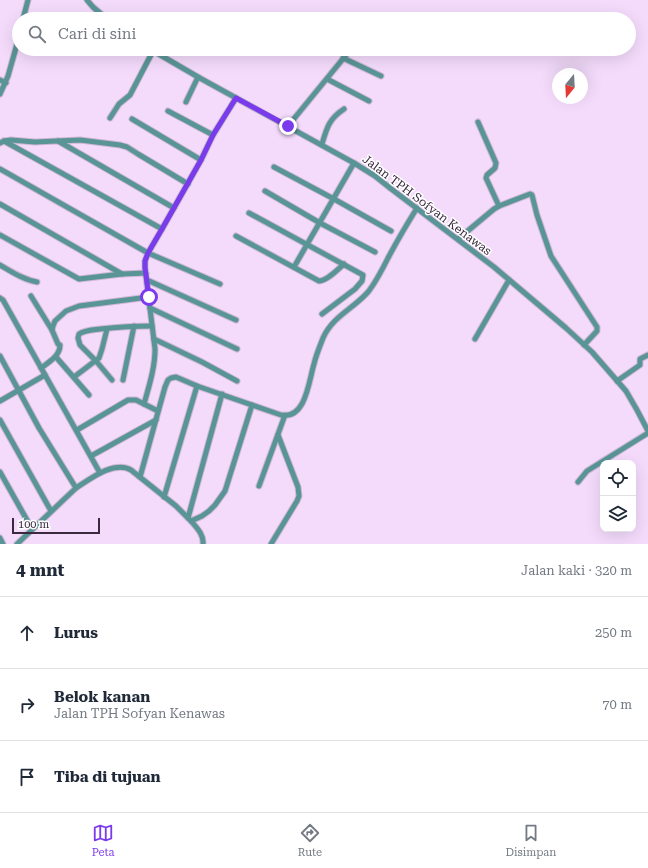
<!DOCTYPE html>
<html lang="id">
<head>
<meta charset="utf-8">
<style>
  body { margin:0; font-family:"Roboto Serif",serif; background:#f2f2f3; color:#1f2937 }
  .controls { position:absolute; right:12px; bottom:12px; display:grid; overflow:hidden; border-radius:8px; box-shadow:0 4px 16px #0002 }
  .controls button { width:36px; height:36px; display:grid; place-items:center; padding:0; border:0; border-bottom:1px solid #e0e1e3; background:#fff; color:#1f2937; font:20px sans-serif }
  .compass { position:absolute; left:552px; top:68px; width:36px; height:36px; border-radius:50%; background:#fff; box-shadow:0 4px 16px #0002; rotate:198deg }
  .scale { position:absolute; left:12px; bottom:10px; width:88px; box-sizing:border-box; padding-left:4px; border:2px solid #3a293f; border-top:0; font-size:11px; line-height:14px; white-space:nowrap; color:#3a293f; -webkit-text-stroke:3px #fff; paint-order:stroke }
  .stop { position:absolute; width:12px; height:12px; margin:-9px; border:3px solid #7c3aed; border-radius:50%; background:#fff }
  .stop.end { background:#7c3aed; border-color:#fff; box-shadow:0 1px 4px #0008 }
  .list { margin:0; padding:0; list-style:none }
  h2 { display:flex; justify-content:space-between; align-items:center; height:52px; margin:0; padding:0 16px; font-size:17px }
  h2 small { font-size:13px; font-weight:400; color:#747a83 }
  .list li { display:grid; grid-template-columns:26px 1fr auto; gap:12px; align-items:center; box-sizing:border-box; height:72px; padding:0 16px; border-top:1px solid #e0e1e3 }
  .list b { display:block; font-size:15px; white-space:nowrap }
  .list p { margin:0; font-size:13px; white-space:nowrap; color:#747a83 }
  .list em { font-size:13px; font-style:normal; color:#747a83 }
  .icon { flex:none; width:22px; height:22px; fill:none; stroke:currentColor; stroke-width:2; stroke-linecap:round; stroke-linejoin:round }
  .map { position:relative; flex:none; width:648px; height:544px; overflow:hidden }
  .search { position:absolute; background:#fff; box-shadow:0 4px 16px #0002; left:12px; right:12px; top:12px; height:44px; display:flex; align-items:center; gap:10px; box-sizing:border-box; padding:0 14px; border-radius:22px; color:#747a83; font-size:15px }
  .sheet { height:268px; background:#fff }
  nav { display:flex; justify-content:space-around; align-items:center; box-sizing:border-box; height:56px; border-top:1px solid #e0e1e3; background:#fff; font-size:11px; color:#747a83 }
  nav a { display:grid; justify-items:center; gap:2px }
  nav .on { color:#7c3aed }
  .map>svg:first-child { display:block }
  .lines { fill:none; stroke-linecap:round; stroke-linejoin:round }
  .street-casing { stroke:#cfb7d6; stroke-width:7 }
  .street { stroke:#599596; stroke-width:5 }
  .route { stroke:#7c3aed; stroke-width:5 }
  .labels { text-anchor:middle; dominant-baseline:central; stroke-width:3; stroke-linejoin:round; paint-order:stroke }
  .street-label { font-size:12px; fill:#3a293f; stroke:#fff }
</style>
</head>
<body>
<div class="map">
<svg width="648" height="544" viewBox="0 0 648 544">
  <rect width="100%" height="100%" fill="#f4dbfc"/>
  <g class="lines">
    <g class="street-casing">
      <g id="street">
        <path d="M87,0L93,7L107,19"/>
        <path d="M23,19L28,0"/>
        <path d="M150,49L198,77L354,163L375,176L390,188L494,267L566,328L592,352L626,391L637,410L648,431"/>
        <path d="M343,58L381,76"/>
        <path d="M327,79L369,101"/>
        <path d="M0,80L6,83"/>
        <path d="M0,94L8,76L19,37"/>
        <path d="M186,102L198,77"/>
        <path d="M168,111L213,135"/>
        <path d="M110,118L119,104L130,95L153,51"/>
        <path d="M132,119L201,160"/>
        <path d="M288,126L351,49"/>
        <path d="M4,141L162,229"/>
        <path d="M58,141L174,208"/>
        <path d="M0,143L4,141L11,140L35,142L80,140L120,145L127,147L138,154L188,184"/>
        <path d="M322,144C327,127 329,119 344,109"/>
        <path d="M274,167L334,199L391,231"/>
        <path d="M0,169L148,253L220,284"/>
        <path d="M265,191L320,223L375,252"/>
        <path d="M0,204L122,274"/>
        <path d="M499,206L530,194L532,195L537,215L551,256L597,327V331L584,345"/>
        <path d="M249,213L363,275L362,281L355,289L322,314"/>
        <path d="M0,235L79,279L122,274L146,273"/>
        <path d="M236,236L319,281C327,281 338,269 344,264"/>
        <path d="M458,239L494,209L499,206L486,178L487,175L495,168L496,163L478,122"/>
        <path d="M0,265C12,272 24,280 37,282"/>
        <path d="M294,267L354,163"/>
        <path d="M147,280L236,320"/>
        <path d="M31,296L52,330"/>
        <path d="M0,298L3,300L100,473"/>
        <path d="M150,308L237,349"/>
        <path d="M154,339L202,362L237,381"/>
        <path d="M475,339L509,280"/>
        <path d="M0,356L39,428L76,488C90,479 114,460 131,470L176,506L191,521L202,516L209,511L215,505L225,491L252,405"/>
        <path d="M56,357L89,395"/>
        <path d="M41,368C49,362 60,356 60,345L58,344L52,330L53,326L55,321L66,311L79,306L149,297"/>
        <path d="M74,377L99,358L102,349L107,329"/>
        <path d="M112,380L96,361L80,345L78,338L79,334C85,330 93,330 100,329C118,327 134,326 152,326"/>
        <path d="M123,380L134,326"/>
        <path d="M617,381L640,365V359L648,355"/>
        <path d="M0,401L45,375"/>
        <path d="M144,404C149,386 155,368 155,349L145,268V261L148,253L162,229L201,160L213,135L236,98"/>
        <path d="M0,420L51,511"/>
        <path d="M77,430L128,400H136L158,411"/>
        <path d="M91,456L156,420"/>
        <path d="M0,472L32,529"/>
        <path d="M140,477L165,387L168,380L171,378L176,377L197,386L281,415C306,420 309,380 314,364C316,355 320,346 323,338C333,316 353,309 368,292C376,282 382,270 388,258C397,241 407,224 417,208"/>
        <path d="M578,482L587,471L648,433"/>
        <path d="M259,486L285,415"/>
        <path d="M164,497L197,386"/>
        <path d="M188,518L222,394"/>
        <path d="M191,521C197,528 204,535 203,544"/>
        <path d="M0,538L3,544"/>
        <path d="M17,544L76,488"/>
        <path d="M271,544L297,501L299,496L298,487L278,435"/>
      </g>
    </g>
    <use href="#street" class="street"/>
  </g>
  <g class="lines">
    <path class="route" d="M149,297L145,268V261L148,253L162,229L201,160L213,135L236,98L288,126"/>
  </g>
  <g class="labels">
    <g class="street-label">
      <text transform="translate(427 205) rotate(37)">Jalan TPH Sofyan Kenawas</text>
    </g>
  </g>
</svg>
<div class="controls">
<button><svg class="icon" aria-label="locate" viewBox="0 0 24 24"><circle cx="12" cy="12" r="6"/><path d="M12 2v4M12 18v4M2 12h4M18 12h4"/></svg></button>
<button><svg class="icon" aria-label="layers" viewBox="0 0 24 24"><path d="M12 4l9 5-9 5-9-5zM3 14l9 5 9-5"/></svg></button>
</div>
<svg class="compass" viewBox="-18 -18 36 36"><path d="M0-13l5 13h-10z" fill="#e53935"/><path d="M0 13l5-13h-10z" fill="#747a83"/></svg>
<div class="scale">100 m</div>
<div class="stop" style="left:149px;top:297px"></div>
<div class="stop end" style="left:288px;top:126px"></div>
<div class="search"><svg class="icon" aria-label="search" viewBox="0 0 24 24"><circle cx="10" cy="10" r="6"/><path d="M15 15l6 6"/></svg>Cari di sini</div>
</div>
<section class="sheet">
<h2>4 mnt<small>Jalan kaki · 320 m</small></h2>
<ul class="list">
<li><svg class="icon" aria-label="ahead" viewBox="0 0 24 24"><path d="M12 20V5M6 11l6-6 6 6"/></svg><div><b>Lurus</b></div><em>250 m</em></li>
<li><svg class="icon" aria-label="right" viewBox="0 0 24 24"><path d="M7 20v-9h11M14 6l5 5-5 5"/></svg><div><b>Belok kanan</b><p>Jalan TPH Sofyan Kenawas</p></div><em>70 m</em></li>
<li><svg class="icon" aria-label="arrive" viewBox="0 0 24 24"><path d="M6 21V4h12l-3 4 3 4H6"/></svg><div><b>Tiba di tujuan</b></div></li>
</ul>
</section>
<nav>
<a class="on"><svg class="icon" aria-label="map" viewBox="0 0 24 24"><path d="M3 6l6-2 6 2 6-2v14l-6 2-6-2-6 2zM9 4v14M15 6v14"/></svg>Peta</a>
<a><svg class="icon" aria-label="directions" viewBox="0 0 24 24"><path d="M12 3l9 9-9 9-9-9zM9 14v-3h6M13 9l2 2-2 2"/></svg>Rute</a>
<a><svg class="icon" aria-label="saved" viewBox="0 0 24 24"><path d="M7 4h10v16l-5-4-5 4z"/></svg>Disimpan</a>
</nav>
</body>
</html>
